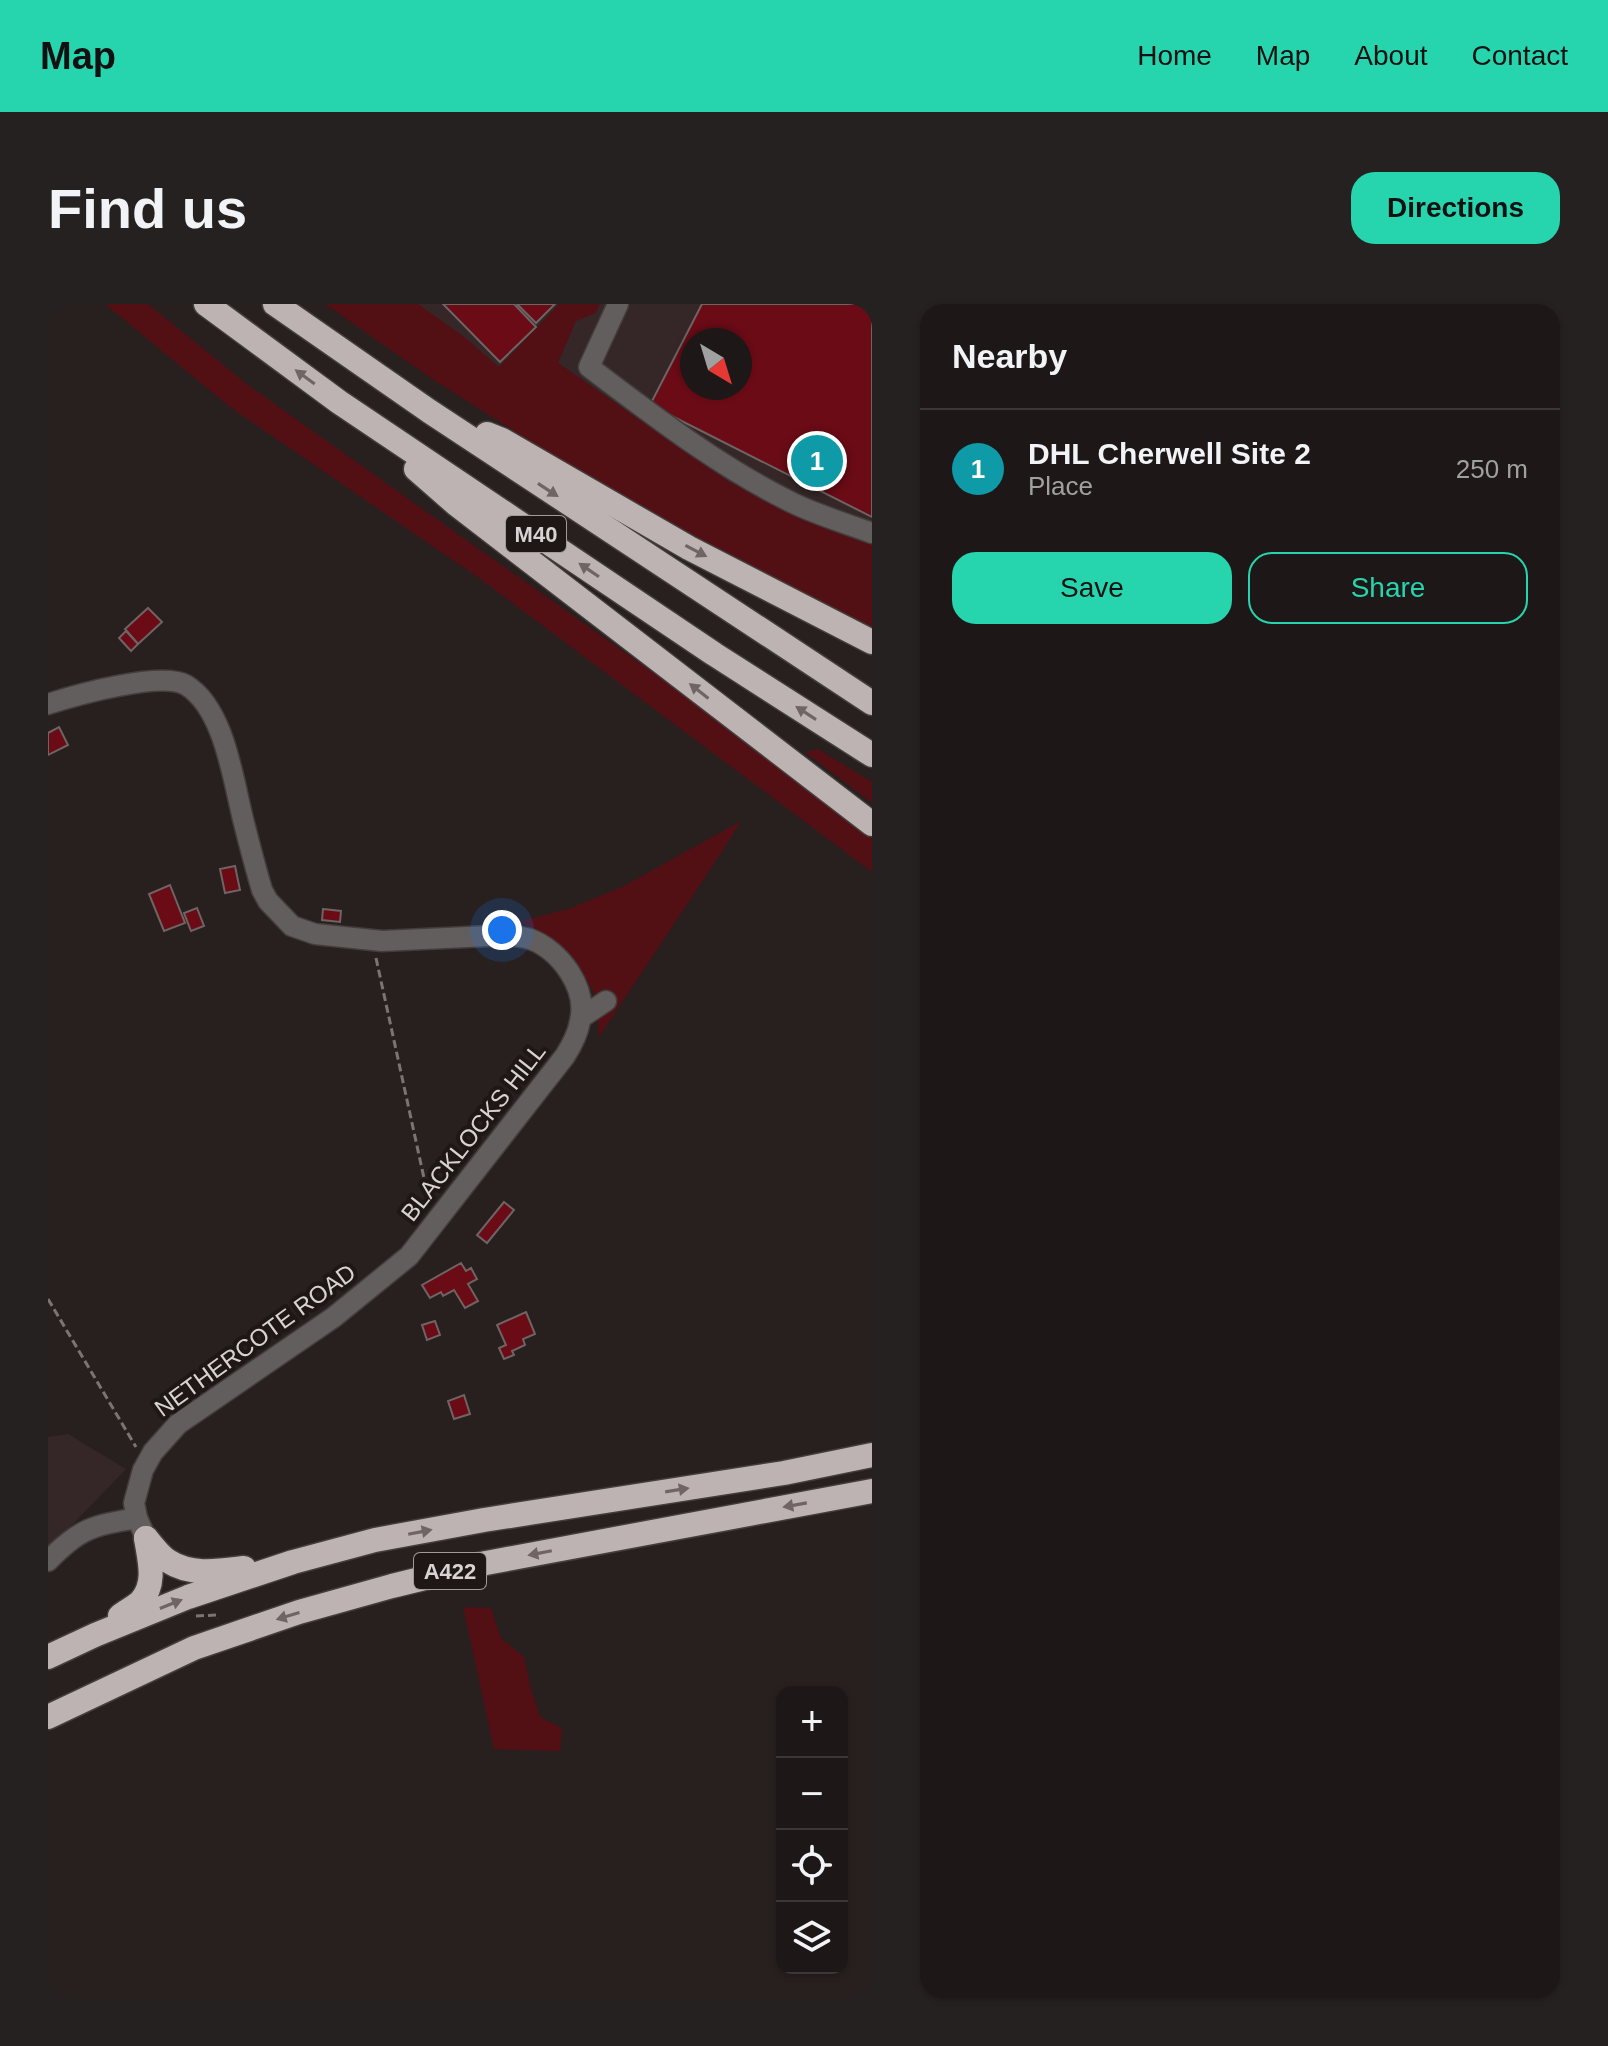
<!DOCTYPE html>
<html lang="en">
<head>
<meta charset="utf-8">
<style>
  body { margin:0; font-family:Arial,sans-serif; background:#252120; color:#f1f3f6 }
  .controls { position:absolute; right:24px; bottom:24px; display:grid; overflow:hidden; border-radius:16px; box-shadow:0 2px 6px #0004 }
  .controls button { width:72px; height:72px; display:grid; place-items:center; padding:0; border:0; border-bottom:2px solid #3b3736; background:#1d1817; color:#f1f3f6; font:40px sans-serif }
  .compass { position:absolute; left:632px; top:24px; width:72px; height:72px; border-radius:50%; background:#1d1817; box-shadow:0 2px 6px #0004; rotate:142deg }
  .you { position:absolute; left:454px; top:626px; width:28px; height:28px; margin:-20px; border:6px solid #fff; border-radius:50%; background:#1a73e8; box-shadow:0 0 0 12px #1a73e833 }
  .badge { display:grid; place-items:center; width:52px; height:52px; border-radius:50%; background:#26d5ae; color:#fff; font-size:26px; font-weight:700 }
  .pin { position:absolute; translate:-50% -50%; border:4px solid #fff; box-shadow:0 2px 8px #0006 }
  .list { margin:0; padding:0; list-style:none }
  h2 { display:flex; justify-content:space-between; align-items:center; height:104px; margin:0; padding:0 32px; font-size:34px }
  h2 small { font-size:26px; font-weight:400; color:#a0a0a1 }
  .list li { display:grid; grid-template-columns:52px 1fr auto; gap:24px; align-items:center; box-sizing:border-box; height:120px; padding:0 32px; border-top:2px solid #3b3736 }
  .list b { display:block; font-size:30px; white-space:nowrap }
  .list p { margin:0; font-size:26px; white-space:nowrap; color:#a0a0a1 }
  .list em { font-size:26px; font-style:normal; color:#a0a0a1 }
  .actions { display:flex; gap:16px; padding:24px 32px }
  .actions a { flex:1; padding:18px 0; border:2px solid #26d5ae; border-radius:24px; text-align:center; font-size:28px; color:#26d5ae }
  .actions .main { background:#26d5ae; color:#111 }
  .icon { flex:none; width:44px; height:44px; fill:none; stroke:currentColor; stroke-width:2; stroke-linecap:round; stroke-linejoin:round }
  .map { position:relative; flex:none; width:824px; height:1694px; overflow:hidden; border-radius:24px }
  header { display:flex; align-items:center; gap:48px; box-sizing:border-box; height:112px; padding:0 40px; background:#26d5ae; color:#111 }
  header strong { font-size:38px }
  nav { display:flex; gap:44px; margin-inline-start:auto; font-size:28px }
  .intro { display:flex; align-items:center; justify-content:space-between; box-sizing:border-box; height:192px; padding:0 48px }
  h1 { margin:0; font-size:56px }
  .button { padding:20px 36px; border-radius:24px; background:#26d5ae; color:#111; font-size:28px; font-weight:700 }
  main { display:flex; gap:48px; padding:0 48px }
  aside { flex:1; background:#1d1817; border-radius:24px; box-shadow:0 2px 6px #0004 }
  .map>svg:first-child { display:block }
  .built { fill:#352727; fill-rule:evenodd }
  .green { fill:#521014 }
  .building { fill:#6b0b16; stroke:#6d6463; stroke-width:2; fill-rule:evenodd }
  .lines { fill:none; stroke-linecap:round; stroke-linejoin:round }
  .minor-casing { stroke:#433d3c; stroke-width:23 }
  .highway-casing { stroke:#433d3c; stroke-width:27 }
  .path { stroke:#7a7474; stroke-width:3; stroke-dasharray:8 4; stroke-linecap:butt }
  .minor { stroke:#625e5e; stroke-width:20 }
  .highway { stroke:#bdb3b2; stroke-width:24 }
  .oneway { fill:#6e6564 }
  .labels { text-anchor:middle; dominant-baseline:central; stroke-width:8; stroke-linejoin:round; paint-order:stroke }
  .shield { fill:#1e1716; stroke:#a09b9a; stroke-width:2 }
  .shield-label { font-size:22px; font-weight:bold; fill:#d8d3d3 }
  .street-label { font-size:24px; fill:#d8d3d3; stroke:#1e1716 }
</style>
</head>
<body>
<header>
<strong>Map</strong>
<nav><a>Home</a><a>Map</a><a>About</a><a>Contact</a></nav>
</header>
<div class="intro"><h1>Find us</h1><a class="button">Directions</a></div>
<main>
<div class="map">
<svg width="824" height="1694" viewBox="0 0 824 1694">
  <rect width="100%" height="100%" fill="#27201f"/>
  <g class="built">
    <path d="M338,0H824V245L681,178L510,59L475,85ZM644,36H692V84H644Z"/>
    <path d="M20,1130L78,1165L0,1246V1133Z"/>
  </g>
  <g class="green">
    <path d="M57,0H100L200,81L676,419L824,533V568L435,277L182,103Z"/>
    <path d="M277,0H370L415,32L451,63L511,0H552L548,9L528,17L510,59L681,178L721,195L727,201L804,234L824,238V329L719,275L560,186L384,75Z"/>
    <path d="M770,445L824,478V499L757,448Z"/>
    <path d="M693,517L675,546L551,733L548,693L531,663L473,617L520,605L574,583Z"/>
    <path d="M415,1303L443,1304L453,1334L476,1353L482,1381L492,1413L514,1424L512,1447L446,1445Z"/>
  </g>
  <g class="building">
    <path d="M395,0H466L488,23L452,58Z"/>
    <path d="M469,0H507L488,19Z"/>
    <path d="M654,0H824V213L602,101ZM644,36H692V84H644Z"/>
    <path d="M100,304L114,318L90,340L77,325Z"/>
    <path d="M78,327L90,340L83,347L71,334Z"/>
    <path d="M11,423L20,441L0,451V429Z"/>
    <path d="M187,562L192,586L177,589L172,565Z"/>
    <path d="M122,581L137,619L116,627L101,590Z"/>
    <path d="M149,604L156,622L143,627L136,609Z"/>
    <path d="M275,605L293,607L292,618L274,616Z"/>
    <path d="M456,898L466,906L439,939L429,931Z"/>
    <path d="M413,959L418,967L423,964L429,975L420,980L430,997L417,1004L406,986L395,992L393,988L382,994L374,981Z"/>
    <path d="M478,1008L487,1030L475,1035L477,1041L464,1047L466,1051L456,1055L451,1044L458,1041L449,1021Z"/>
    <path d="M387,1017L392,1031L379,1036L374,1021Z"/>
    <path d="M416,1091L422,1110L406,1115L400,1097Z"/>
  </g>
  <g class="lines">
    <g class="minor-casing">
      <g id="minor">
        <path d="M570,0L541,63C606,112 670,162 743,198C769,211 797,219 824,229"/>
        <path d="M0,400C28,391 113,367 138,381C176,404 185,475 195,515C201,539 207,562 214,586L220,597L244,622L267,630L334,637L463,631C469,633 476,633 482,635C512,646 540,684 532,717C530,730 524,741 517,752L361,952L286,1013L130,1120L105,1148L95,1166L86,1199L89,1214L98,1234"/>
        <path d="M534,713L558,697"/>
        <path d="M0,1257C32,1224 44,1222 89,1214"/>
      </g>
    </g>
    <g class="highway-casing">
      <g id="highway">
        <path d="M158,0L291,98L666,350L824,451"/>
        <path d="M227,0L381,107L824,399"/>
        <path d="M439,130L454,136L641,244L824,338"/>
        <path d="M368,165L408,200L824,520"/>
        <path d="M98,1234C105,1242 112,1252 120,1257C143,1272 171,1267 196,1264"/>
        <path d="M72,1312C78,1307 87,1303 93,1297C109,1279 101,1255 98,1234"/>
        <path d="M0,1353L47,1331L140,1293L245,1258L327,1236L436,1216L736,1169L824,1151"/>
        <path d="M0,1413L146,1344L251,1308L344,1282L438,1259L824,1187"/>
      </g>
    </g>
    <g class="path">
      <path d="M328,654L381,897"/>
      <path d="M0,995L88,1143"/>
      <path d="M148,1312L168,1311L169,1315"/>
    </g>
    <use href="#minor" class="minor"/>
    <use href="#highway" class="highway"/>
  </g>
  <defs><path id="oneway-solid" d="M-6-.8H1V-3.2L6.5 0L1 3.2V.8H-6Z" transform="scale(2)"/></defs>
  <g class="oneway">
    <use href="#oneway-solid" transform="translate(257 73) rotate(-144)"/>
    <use href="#oneway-solid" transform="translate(500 186) rotate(33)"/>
    <use href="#oneway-solid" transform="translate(648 247) rotate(28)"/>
    <use href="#oneway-solid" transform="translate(541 266) rotate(-146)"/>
    <use href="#oneway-solid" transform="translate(651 387) rotate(-142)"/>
    <use href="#oneway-solid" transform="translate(758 409) rotate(-147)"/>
    <use href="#oneway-solid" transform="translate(629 1186) rotate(-9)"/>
    <use href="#oneway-solid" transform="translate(747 1201) rotate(170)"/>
    <use href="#oneway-solid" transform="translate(372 1228) rotate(-11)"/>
    <use href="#oneway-solid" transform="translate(492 1249) rotate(169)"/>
    <use href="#oneway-solid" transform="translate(123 1300) rotate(-22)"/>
    <use href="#oneway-solid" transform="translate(240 1312) rotate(163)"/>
  </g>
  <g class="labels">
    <g class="shield">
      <rect x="458" y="212" width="60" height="36" rx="6"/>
      <rect x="366" y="1249" width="72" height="36" rx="6"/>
    </g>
    <g class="shield-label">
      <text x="488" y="230">M40</text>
      <text x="402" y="1267">A422</text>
    </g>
    <g class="street-label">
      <text transform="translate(425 828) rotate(-52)">BLACKLOCKS HILL</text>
      <text transform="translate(207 1036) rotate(-36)">NETHERCOTE ROAD</text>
    </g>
  </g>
</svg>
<div class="controls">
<button>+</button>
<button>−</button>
<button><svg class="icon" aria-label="locate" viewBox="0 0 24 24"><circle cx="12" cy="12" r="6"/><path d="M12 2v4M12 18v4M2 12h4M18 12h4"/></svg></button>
<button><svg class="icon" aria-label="layers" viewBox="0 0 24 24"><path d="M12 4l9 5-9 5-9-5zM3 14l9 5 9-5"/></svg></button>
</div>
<svg class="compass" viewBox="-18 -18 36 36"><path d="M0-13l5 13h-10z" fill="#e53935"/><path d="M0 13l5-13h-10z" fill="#a0a0a1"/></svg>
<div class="you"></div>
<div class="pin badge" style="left:769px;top:157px;background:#0f9aa8">1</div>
</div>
<aside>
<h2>Nearby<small></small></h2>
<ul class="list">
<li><span class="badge" style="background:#0f9aa8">1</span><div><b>DHL Cherwell Site 2</b><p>Place</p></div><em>250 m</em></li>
</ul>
<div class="actions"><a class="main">Save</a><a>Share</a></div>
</aside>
</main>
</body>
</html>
